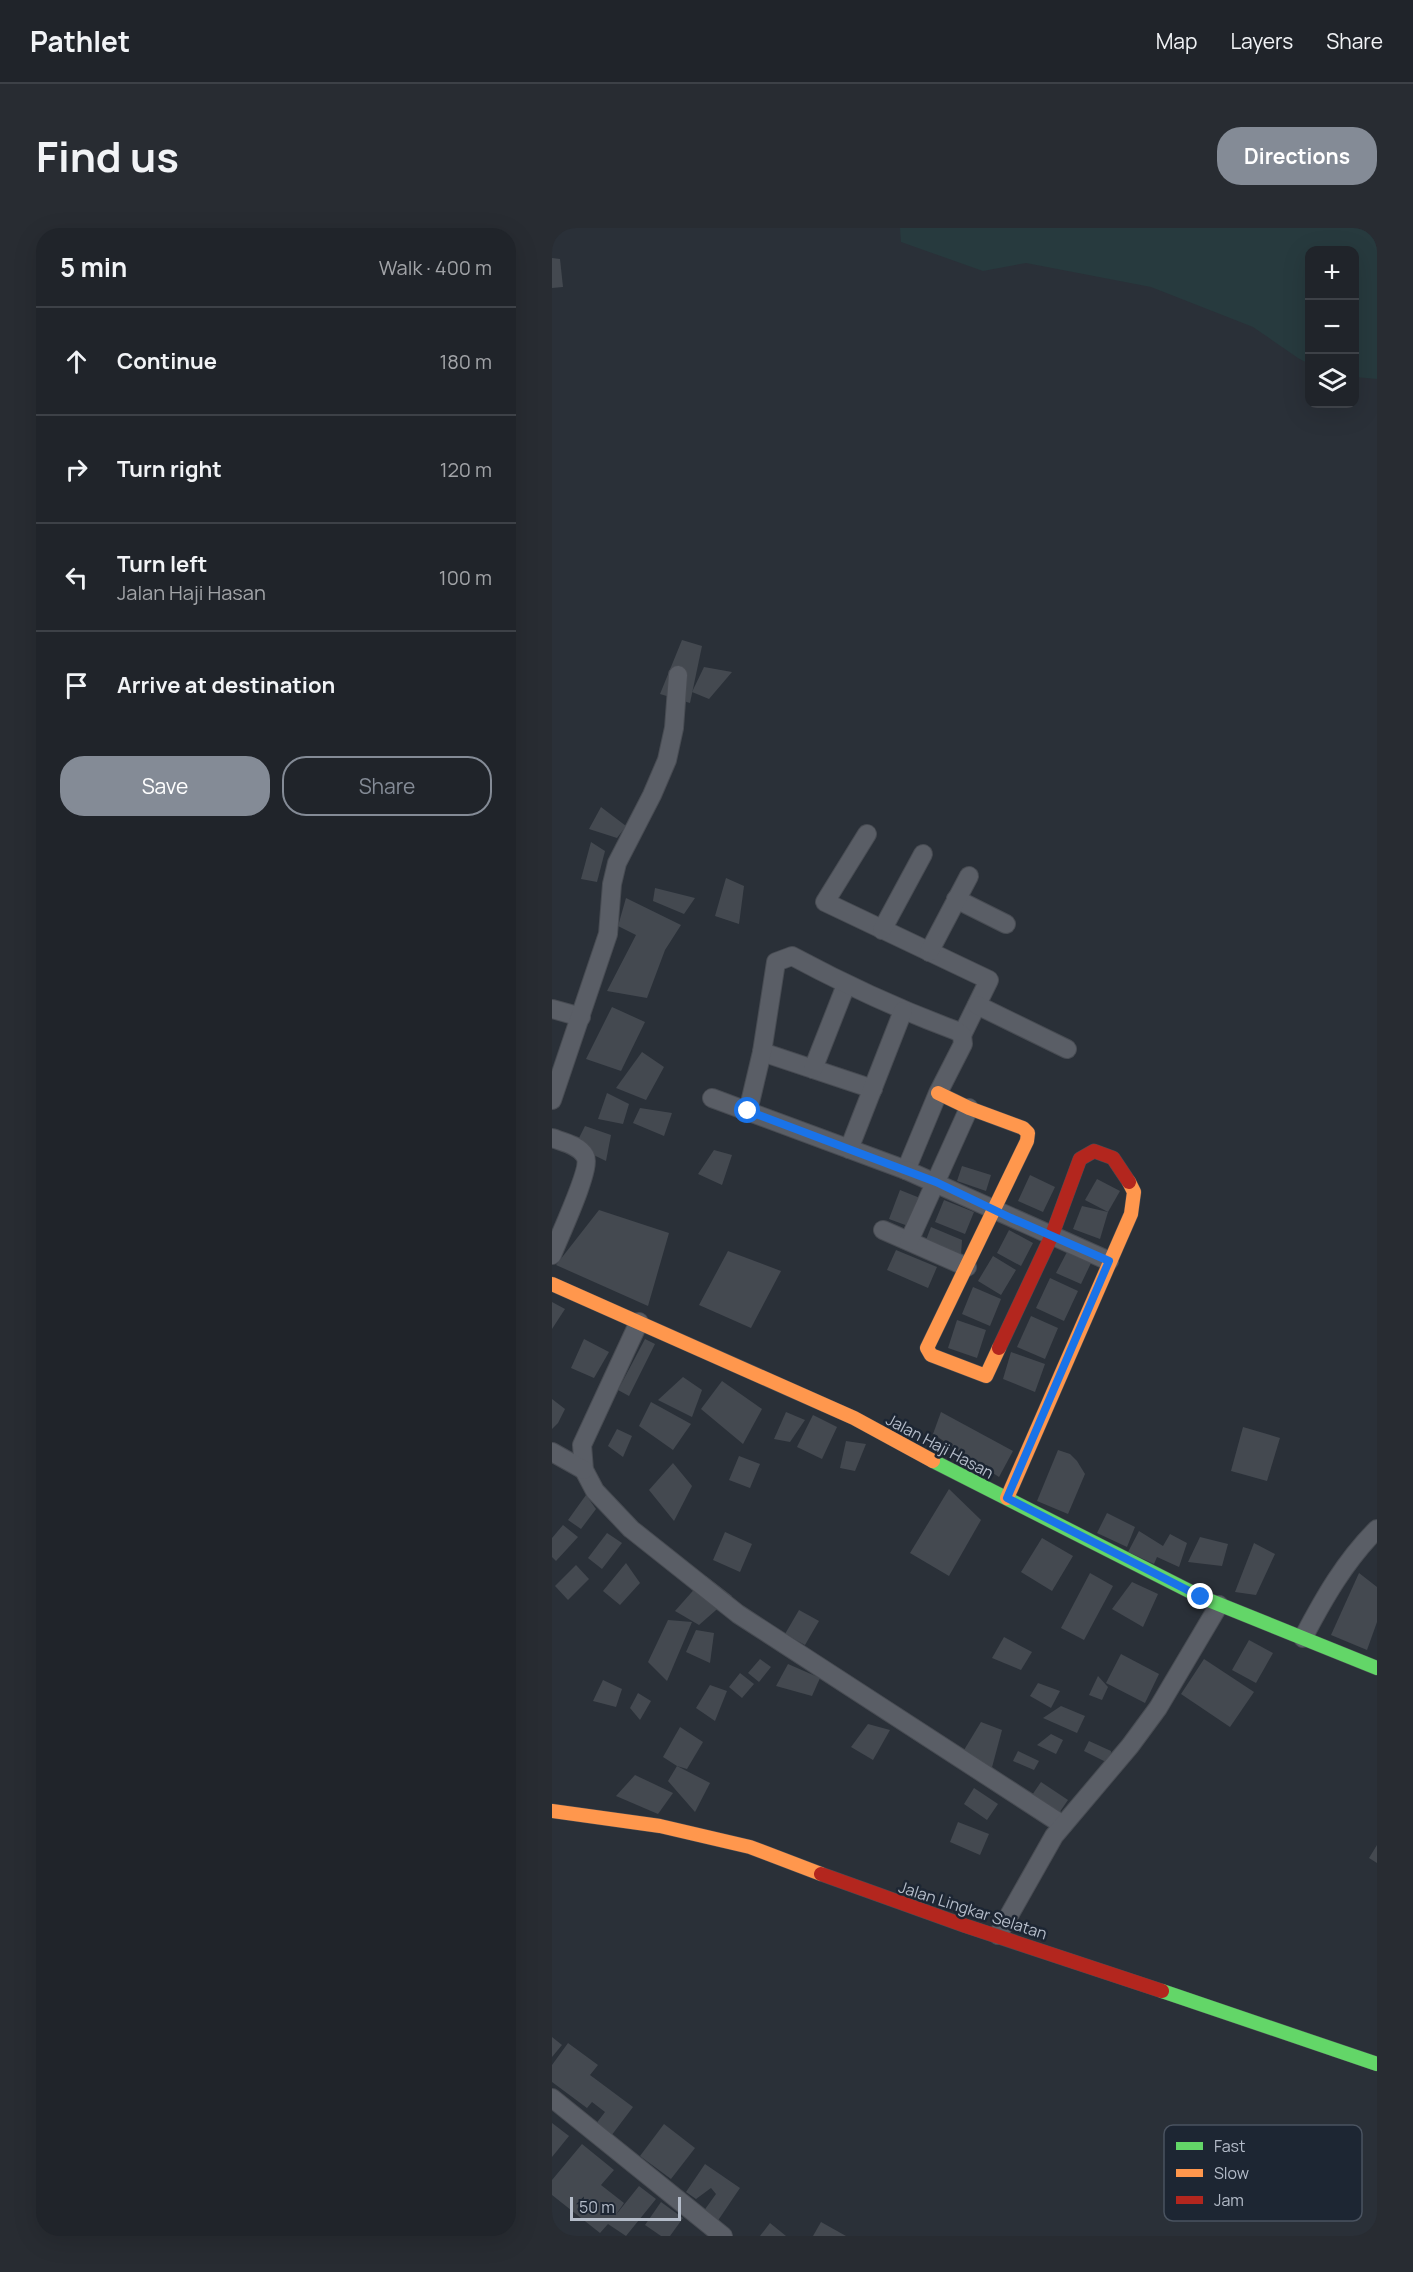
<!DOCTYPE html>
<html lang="en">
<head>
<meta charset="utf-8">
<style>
  body { margin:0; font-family:Manrope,sans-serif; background:#282c32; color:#f1f3f6 }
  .controls { position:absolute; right:18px; top:18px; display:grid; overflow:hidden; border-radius:12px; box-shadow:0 6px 24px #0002 }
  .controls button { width:54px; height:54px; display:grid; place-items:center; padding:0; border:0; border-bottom:2px solid #3d4147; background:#20242a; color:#f1f3f6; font:30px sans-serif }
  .scale { position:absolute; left:18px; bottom:15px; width:111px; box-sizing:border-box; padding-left:6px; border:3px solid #b4bcc9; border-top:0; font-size:16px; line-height:21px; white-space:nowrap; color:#b4bcc9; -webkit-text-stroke:4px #1d2633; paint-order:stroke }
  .stop { position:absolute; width:18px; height:18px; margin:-14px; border:4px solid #1a73e8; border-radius:50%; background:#fff }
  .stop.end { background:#1a73e8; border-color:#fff; box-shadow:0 2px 6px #0008 }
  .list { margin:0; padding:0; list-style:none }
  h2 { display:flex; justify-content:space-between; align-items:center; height:78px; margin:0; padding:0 24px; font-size:26px }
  h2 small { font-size:20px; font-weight:400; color:#a2a4a8 }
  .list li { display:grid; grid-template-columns:39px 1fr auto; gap:18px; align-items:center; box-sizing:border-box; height:108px; padding:0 24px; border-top:2px solid #3d4147 }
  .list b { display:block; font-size:22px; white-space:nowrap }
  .list p { margin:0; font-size:20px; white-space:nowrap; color:#a2a4a8 }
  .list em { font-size:20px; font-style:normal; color:#a2a4a8 }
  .actions { display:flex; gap:12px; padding:18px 24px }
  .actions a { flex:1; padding:14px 0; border:2px solid #848b96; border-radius:24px; text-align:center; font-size:21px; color:#848b96 }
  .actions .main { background:#848b96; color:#fff }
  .icon { flex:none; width:33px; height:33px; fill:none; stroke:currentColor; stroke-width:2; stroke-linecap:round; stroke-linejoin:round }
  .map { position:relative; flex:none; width:825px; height:2008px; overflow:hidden; border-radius:24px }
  header { display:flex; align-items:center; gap:36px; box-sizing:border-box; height:84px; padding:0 30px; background:#20242a; border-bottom:2px solid #3d4147 }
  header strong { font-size:28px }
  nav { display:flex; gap:33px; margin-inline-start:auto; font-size:21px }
  .intro { display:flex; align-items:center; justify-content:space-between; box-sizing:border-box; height:144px; padding:0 36px }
  h1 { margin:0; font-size:42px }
  .button { padding:15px 27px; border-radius:24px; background:#848b96; color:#fff; font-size:21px; font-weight:700 }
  main { display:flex; gap:36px; padding:0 36px }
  aside { flex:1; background:#20242a; border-radius:24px; box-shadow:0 6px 24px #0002 }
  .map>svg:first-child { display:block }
  .green { fill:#273a3e }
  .building { fill:#444950 }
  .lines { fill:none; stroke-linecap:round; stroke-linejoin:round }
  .street-casing { stroke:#484c53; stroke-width:20 }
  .fast-casing { stroke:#484c53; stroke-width:15 }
  .slow-casing { stroke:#484c53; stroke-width:15 }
  .jam-casing { stroke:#484c53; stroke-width:15 }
  .street { stroke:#5a5e66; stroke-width:18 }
  .fast { stroke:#63d668; stroke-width:14 }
  .slow { stroke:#ff974d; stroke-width:14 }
  .jam { stroke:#b3261e; stroke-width:14 }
  .route { stroke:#1a73e8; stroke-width:8 }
  .labels { text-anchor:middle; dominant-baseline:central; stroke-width:5; stroke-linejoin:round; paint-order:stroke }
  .street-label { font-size:16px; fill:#b4bcc9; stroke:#1d2633 }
  .key { fill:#1d2633; stroke:#4a5360; stroke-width:1.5 }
  .key-label { font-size:16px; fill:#b4bcc9 }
</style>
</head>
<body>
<header>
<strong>Pathlet</strong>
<nav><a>Map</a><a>Layers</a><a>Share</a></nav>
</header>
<div class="intro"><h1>Find us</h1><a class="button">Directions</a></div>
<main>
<aside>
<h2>5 min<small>Walk · 400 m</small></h2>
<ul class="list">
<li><svg class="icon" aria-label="ahead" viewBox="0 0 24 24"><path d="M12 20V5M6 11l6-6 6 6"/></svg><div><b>Continue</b></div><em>180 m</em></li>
<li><svg class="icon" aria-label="right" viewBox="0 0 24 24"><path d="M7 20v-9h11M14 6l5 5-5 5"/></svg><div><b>Turn right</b></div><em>120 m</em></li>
<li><svg class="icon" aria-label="left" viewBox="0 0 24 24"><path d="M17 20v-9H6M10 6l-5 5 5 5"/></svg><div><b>Turn left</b><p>Jalan Haji Hasan</p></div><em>100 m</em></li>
<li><svg class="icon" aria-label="arrive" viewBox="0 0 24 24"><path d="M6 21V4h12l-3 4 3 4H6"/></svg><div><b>Arrive at destination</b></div></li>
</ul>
<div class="actions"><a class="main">Save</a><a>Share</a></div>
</aside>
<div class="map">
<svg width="825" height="2008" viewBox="0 0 825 2008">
  <rect width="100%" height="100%" fill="#2a3038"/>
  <path class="green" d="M348,0H825V151L803,149L802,22H758L757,136L746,130L701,99L599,59L474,35L431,43L349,14Z"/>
  <g class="building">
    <path d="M0,30L8,31L11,59L0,60Z"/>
    <path d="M130,412L150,418L138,475L108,466Z"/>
    <path d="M152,439L180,444L157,471L140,464Z"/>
    <path d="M49,579L74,598L65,610L37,601Z"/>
    <path d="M39,614L53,623L45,654L29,651Z"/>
    <path d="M174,650L192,658L187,696L163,688Z"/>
    <path d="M103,660L143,670L132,686L101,673Z"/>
    <path d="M74,670L129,697L113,722L95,770L55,763L84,707L66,698Z"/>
    <path d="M60,779L93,794L69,843L34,831Z"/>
    <path d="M90,824L112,839L94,872L64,860Z"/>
    <path d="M55,865L77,876L71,896L46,891Z"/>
    <path d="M88,880L120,885L112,908L81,895Z"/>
    <path d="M33,898L59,907L54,933L23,918Z"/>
    <path d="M162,922L180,927L170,957L146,946Z"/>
    <path d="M410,938L439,947L434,963L405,953Z"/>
    <path d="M478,947L503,959L491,984L466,973Z"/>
    <path d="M545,951L568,963L556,984L533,972Z"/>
    <path d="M348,962L368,970L356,998L337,991Z"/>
    <path d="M392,972L422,984L413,1006L383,994Z"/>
    <path d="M530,978L556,984L548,1011L521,1001Z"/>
    <path d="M47,982L117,1005L96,1078L4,1037Z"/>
    <path d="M379,999L410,1012L409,1027L374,1012Z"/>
    <path d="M457,1002L481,1015L469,1038L445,1025Z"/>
    <path d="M344,1022L385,1039L376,1060L335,1042Z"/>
    <path d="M176,1023L229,1043L199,1100L147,1077Z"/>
    <path d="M515,1024L539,1035L529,1056L504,1045Z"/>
    <path d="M441,1028L464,1042L449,1067L426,1053Z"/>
    <path d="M498,1050L526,1063L512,1093L484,1080Z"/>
    <path d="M421,1059L449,1071L438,1098L410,1086Z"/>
    <path d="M0,1074L13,1081L0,1101Z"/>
    <path d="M479,1088L506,1100L493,1131L465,1119Z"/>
    <path d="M405,1092L434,1102L425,1130L396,1120Z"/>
    <path d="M32,1111L57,1124L42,1150L19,1140Z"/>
    <path d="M93,1111L103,1116L77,1168L66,1162Z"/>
    <path d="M459,1124L493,1136L483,1164L451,1151Z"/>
    <path d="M131,1149L150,1162L140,1189L106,1172Z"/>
    <path d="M170,1153L210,1181L191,1216L149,1181Z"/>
    <path d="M0,1171L13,1181L6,1195L0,1201Z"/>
    <path d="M99,1174L139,1196L121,1222L87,1198Z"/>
    <path d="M234,1184L253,1192L238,1214L222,1211Z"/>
    <path d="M389,1184L461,1223L447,1249L381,1206Z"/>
    <path d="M261,1187L285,1199L270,1231L245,1219Z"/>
    <path d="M691,1199L728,1210L715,1253L679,1243Z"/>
    <path d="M65,1201L80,1208L71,1229L56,1218Z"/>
    <path d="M294,1213L314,1216L303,1243L288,1240Z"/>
    <path d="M506,1222L518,1226L525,1233L533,1246L516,1286L485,1273Z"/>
    <path d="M187,1228L208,1236L198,1260L177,1252Z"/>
    <path d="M121,1235L140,1258L122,1293L97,1262Z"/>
    <path d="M397,1261L429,1292L397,1348L358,1325Z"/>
    <path d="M34,1267L44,1281L29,1301L16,1292Z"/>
    <path d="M555,1285L583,1299L575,1319L545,1305Z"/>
    <path d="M11,1297L26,1309L4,1333L0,1329V1310Z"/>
    <path d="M587,1303L611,1318L618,1306L635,1315L627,1339L605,1329L602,1336L576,1324Z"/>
    <path d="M173,1304L200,1316L188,1344L161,1332Z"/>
    <path d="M55,1305L70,1315L50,1341L36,1330Z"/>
    <path d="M648,1309L676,1316L670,1338L636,1334Z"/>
    <path d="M490,1310L521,1328L500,1363L469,1344Z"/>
    <path d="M702,1315L723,1326L704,1367L683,1364Z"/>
    <path d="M74,1335L88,1355L68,1377L51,1363Z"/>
    <path d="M24,1337L37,1351L16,1372L3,1358Z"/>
    <path d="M538,1345L561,1358L532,1412L509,1400Z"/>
    <path d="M807,1345L825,1359V1394L815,1422L779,1407Z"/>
    <path d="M154,1348L180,1368L147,1397L123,1383Z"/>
    <path d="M580,1354L606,1366L591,1399L560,1381Z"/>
    <path d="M247,1382L267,1393L253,1417L233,1406Z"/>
    <path d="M116,1392L140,1394L115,1453L96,1434Z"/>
    <path d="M144,1402L162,1405L158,1435L134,1424Z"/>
    <path d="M452,1409L480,1424L469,1442L440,1430Z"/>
    <path d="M697,1412L721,1425L704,1455L680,1442Z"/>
    <path d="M569,1426L607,1446L593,1475L554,1455Z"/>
    <path d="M208,1431L219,1439L207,1454L196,1445Z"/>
    <path d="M652,1431L702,1464L678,1499L629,1466Z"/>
    <path d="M236,1436L268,1450L260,1468L224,1458Z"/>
    <path d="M188,1445L202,1456L190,1470L177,1459Z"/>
    <path d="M546,1448L556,1459L550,1472L537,1467Z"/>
    <path d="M51,1452L70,1461L64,1479L41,1473Z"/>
    <path d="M486,1455L508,1463L499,1480L478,1468Z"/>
    <path d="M158,1457L175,1463L163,1493L144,1480Z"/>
    <path d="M86,1465L99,1473L88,1492L78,1480Z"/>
    <path d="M509,1478L533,1488L525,1505L491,1490Z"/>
    <path d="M429,1494L450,1502L439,1543L409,1527Z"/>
    <path d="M316,1496L338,1502L321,1532L299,1519Z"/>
    <path d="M128,1499L151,1514L135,1541L125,1538L111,1529Z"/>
    <path d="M499,1506L511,1512L504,1526L485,1517Z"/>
    <path d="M537,1513L559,1523L558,1536L532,1523Z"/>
    <path d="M466,1523L487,1533L482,1542L461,1533Z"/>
    <path d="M125,1538L158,1555L143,1584L116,1553Z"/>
    <path d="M83,1547L121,1565L106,1586L64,1568Z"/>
    <path d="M489,1554L516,1572L505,1588L478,1570Z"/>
    <path d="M422,1560L446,1576L435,1592L412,1576Z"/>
    <path d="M406,1594L437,1606L428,1627L398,1614Z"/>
    <path d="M825,1617V1635L817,1630Z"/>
    <path d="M0,1809L10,1817L0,1829Z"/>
    <path d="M16,1815L46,1837L38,1847L81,1879L56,1912L40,1901L53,1884L40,1874L35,1880L0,1854V1837Z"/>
    <path d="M0,1895L17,1908L0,1929Z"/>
    <path d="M112,1896L143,1920L119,1951L88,1928Z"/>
    <path d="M30,1916L62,1942L49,1957L72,1975L63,1988L87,1958L104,1971L74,2008L56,1996L48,2005L0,1967V1952Z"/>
    <path d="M153,1936L188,1960L165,1994L151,1984L164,1966L159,1960L144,1971L134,1964Z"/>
    <path d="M109,1974L131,1990L118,2008H109L93,1997Z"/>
    <path d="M269,1994L294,2008H261Z"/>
    <path d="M218,1995L234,2008H208Z"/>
  </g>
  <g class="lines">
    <g class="street-casing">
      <g id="street">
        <path d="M315,606L273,674L437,752L410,807"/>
        <path d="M404,671L454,696"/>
        <path d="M330,702L371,626"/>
        <path d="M377,724L417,648"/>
        <path d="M425,777L515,821"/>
        <path d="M0,781L29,789"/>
        <path d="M210,824L321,861"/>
        <path d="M261,841L294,757"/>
        <path d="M160,870L354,942L386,865L411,816L410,807L405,803C348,782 294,757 240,728L224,734L210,824L196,883"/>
        <path d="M0,872L56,706L60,656L65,635L100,567L115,532L122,500L126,447"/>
        <path d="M0,910C11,914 27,917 33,928C40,940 6,1011 0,1027"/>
        <path d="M297,921L351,783"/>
        <path d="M354,942L557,1033"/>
        <path d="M331,1002L415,1039"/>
        <path d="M357,1013L417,880"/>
        <path d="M87,1094L30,1217L32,1242L43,1263L79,1301L186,1386L511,1597"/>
        <path d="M0,1224L32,1242"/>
        <path d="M751,1410C772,1370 793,1333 825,1301"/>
        <path d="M446,1707L502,1608L578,1518L606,1480L667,1377"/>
        <path d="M0,1870L171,2008"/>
      </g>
    </g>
    <g class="fast-casing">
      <g id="fast">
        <path d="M381,1233L649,1369L825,1440"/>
        <path d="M610,1763L825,1836"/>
      </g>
    </g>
    <g class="slow-casing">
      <g id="slow">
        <path d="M386,865L417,880L471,900L476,905L475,913L375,1120L379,1127L434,1148L447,1120"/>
        <path d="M0,1056L302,1190L381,1233"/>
        <path d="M455,1270L579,986L582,964L577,954"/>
        <path d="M0,1583L108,1598L198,1619L269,1646"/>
      </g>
    </g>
    <g class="jam-casing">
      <g id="jam">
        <path d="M447,1120L500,1007L528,931L542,923L561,930L577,954"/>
        <path d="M269,1646L411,1697L610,1763"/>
      </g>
    </g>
    <use href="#street" class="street"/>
    <use href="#fast" class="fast"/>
    <use href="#slow" class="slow"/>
    <use href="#jam" class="jam"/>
  </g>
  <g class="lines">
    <path class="route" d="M196,883L384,954L459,990L557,1033L455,1270L649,1369"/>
  </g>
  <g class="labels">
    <g class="street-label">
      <text transform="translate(388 1218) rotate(28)">Jalan Haji Hasan</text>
      <text transform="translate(421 1682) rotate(18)">Jalan Lingkar Selatan</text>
    </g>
  </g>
  <rect x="612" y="1897" width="198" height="96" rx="9" class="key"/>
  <rect x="624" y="1914" width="27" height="8" fill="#63d668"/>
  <rect x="624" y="1941" width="27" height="8" fill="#ff974d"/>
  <rect x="624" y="1968" width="27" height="8" fill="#b3261e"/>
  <g class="key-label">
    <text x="662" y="1924">Fast</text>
    <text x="662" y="1951">Slow</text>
    <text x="662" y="1978">Jam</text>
  </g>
</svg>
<div class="controls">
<button>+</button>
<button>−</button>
<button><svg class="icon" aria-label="layers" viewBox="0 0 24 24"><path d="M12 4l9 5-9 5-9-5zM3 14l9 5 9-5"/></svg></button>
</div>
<div class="scale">50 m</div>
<div class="stop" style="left:196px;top:883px"></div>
<div class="stop end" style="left:649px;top:1369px"></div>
</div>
</main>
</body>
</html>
